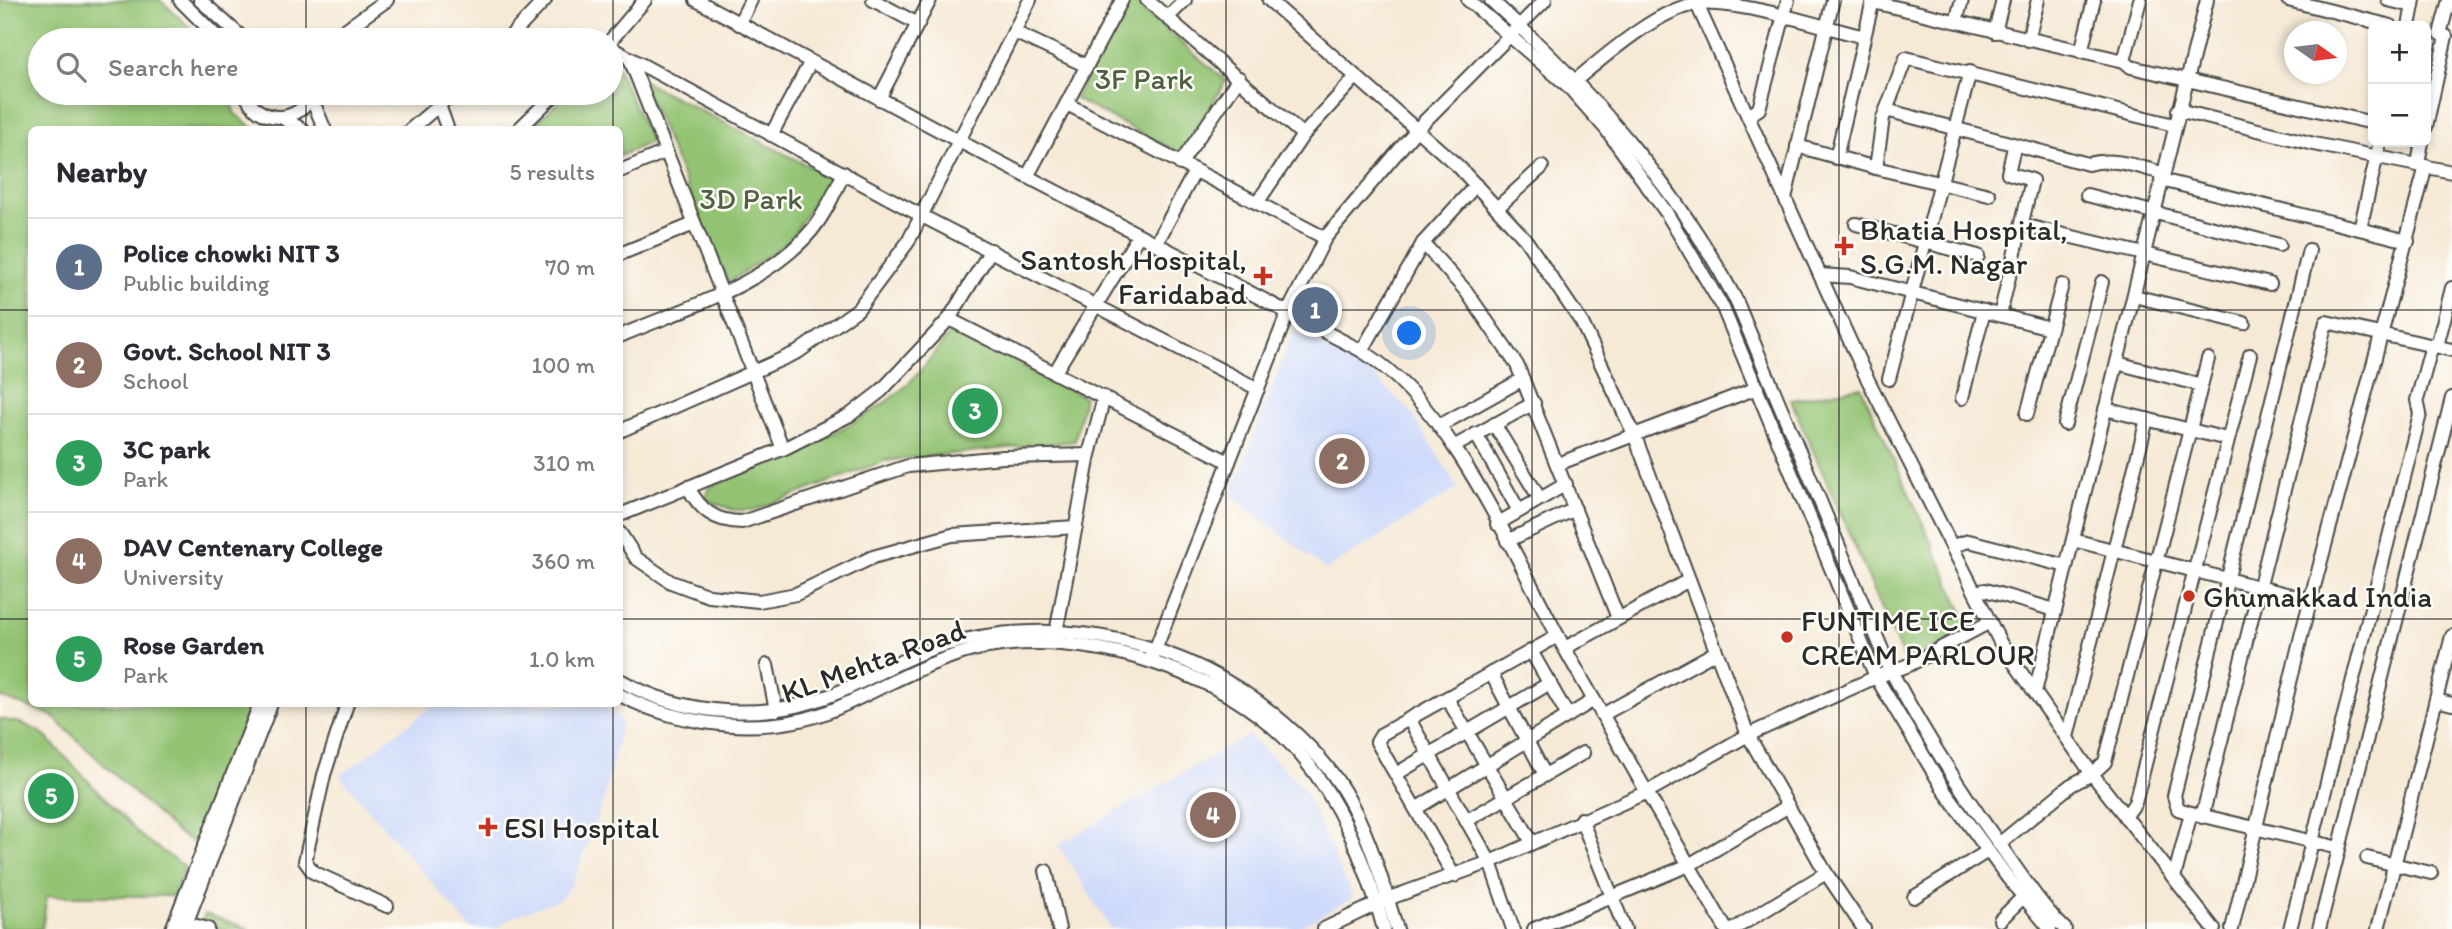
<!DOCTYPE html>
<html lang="en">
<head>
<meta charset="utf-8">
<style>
  body { margin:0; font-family:Itim,sans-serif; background:#f7f7f7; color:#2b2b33 }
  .controls { position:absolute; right:21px; top:21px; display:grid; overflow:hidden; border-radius:10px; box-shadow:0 4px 10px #0003 }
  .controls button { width:63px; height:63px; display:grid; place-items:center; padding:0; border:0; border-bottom:2px solid #e1e1e2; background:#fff; color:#2b2b33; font:35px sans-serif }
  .compass { position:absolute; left:2284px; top:21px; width:63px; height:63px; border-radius:50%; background:#fff; box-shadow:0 4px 10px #0003; rotate:104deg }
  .you { position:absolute; left:1410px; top:334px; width:24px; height:24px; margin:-18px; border:5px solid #fff; border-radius:50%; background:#1a73e8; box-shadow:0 0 0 10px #1a73e833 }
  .badge { display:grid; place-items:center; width:46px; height:46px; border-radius:50%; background:#db2777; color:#fff; font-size:23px; font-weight:700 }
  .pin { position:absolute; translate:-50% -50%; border:4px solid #fff; box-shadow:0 2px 7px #0006 }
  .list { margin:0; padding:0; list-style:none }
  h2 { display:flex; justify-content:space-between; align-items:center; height:91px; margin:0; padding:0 28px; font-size:30px }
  h2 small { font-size:23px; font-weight:400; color:#7c7c81 }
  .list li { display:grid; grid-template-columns:46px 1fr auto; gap:21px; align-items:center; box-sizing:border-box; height:98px; padding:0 28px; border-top:2px solid #e1e1e2 }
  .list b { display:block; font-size:26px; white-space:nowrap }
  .list p { margin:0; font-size:23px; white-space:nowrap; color:#7c7c81 }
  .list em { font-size:23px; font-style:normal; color:#7c7c81 }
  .icon { flex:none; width:38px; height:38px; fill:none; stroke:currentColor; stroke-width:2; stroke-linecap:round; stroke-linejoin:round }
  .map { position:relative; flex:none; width:2452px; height:929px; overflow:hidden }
  .search { position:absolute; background:#fff; box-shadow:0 4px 10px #0003; left:28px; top:28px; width:595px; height:77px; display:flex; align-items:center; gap:18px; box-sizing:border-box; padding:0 24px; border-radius:38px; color:#7c7c81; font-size:26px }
  .panel { position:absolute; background:#fff; box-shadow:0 4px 10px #0003; left:28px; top:126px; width:595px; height:581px; border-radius:10px }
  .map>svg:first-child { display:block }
  .built { fill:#cedafa }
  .green { fill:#93c372; stroke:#5f774e; stroke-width:2 }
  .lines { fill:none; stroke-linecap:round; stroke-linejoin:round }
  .minor-casing { stroke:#494844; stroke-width:16 }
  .minor { stroke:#fff; stroke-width:12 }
  .grid { fill:none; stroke:#2b2b2b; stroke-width:2; stroke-opacity:0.55 }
  .poi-dot { fill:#c8321e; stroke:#fdfcf7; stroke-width:2.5 }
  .labels { text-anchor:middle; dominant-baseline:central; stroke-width:5; stroke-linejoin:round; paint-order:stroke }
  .park-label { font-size:30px; fill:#4f6044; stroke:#fdfcf7 }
  .poi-label { font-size:30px; fill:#2b2b2b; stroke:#fdfcf7; text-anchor:start }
  .street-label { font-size:30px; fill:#2b2b2b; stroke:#fdfcf7 }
</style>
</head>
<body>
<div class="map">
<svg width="2452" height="929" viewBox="0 0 2452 929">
  <rect width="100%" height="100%" fill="#fdfcf7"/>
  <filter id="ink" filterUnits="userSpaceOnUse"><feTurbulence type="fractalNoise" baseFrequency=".0143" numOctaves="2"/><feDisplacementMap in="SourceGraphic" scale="14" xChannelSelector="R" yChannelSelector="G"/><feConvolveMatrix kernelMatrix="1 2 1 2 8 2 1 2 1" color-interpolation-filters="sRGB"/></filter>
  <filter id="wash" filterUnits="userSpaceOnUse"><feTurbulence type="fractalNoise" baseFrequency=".00686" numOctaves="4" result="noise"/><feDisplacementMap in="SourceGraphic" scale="28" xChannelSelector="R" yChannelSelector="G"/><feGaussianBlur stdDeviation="1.57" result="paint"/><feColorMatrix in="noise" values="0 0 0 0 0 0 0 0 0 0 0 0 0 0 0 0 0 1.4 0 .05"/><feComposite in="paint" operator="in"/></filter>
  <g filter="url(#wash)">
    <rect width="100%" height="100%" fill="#f6e9d5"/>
    <g class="built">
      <path d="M1294,330L1368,371L1411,412L1458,488L1326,570L1231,495Z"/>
      <path d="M435,704H601L622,720L603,803L572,884L560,899L510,918L495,929H471L340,776Z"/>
      <path d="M1249,735L1302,786L1353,898L1296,929H1111L1058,845Z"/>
    </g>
    <g class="green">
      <path d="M0,0H160L204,40H40V93H230L234,113L254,129L32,130V704H251L199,845L177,833L51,715L0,697Z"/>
      <path d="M1127,0H1131L1226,81L1181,154L1075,99Z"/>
      <path d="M611,54L651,142L620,156V130H528L568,93H611Z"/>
      <path d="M641,80L830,177L789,241L728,283Z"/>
      <path d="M953,330L1084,397L1075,441L884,461L755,510H733L705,499L710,487C774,457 844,437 900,391C920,375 936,350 953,330Z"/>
      <path d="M1861,387L1971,630L1906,664L1791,400Z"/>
      <path d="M0,719L21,723L41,732L142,837L185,867L174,896H47L42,929H0Z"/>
      <path d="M205,914L250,929H199Z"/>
    </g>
  </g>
  <g filter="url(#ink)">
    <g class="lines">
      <g class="minor-casing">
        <g id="minor">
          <path d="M180,0L220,40"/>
          <path d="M200,0L245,40"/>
          <path d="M696,0L959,141L1362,351C1454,407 1513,556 1565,649C1618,743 1672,836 1726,929"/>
          <path d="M873,0L918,24"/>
          <path d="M1147,0L1303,135"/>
          <path d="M1269,0L1459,167L1525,239L1582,323L1634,434L1748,735L1826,873L1864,929"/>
          <path d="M1468,0L1568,86L1606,129L1666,212L1723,308L1876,677L1946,793L2008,878L2050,929"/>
          <path d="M1491,0C1589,89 1674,182 1736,300L1891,671C1924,733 1961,791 2002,848C2021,875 2041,906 2065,929"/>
          <path d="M1695,0L1864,372L2001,644L2092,774L2214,929"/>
          <path d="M2288,0L2391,26"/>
          <path d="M2388,0L2413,6"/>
          <path d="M1873,2L2124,61L2131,67L2373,123"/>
          <path d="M1168,17L1185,0"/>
          <path d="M1956,21L1962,0"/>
          <path d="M739,24L751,0"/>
          <path d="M2409,26L2414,0"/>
          <path d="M1014,32L1087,66"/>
          <path d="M1995,32L2003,0"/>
          <path d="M2440,34L2449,0"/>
          <path d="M331,40L387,0"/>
          <path d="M507,40L545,0"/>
          <path d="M611,40L645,0"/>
          <path d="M2028,40L2038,0"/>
          <path d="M611,48L922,216L1258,389"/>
          <path d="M2081,52L2094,0"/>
          <path d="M630,59L783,449"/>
          <path d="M2124,61L2140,0"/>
          <path d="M1571,84C1603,58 1656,10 1696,4C1740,0 1820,26 1864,37"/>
          <path d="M245,93C257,125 300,125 313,93"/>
          <path d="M311,97L325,130"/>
          <path d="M879,99L930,0"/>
          <path d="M1067,104L1325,238"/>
          <path d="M439,105L448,130"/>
          <path d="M1886,110L2088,164C2114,157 2136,166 2162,173"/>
          <path d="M2178,110L2314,144L2452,172"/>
          <path d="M1748,116L1759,109L1788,0"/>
          <path d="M281,117L303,130"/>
          <path d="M2426,127L2446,36"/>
          <path d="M410,130L453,93"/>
          <path d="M518,130L556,93"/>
          <path d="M771,135L810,63"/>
          <path d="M1797,146L1876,168L1883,118L1906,58L2174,125"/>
          <path d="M1836,158L1873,0"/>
          <path d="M1180,164L1239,78"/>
          <path d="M2418,164L2422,142"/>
          <path d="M1876,168L1989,195"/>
          <path d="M620,171L665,152"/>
          <path d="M1027,177L1122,0"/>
          <path d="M2161,180L2408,241"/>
          <path d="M2087,195L2279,245"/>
          <path d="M1785,198L1833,0"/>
          <path d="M1257,203L1303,135L1355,78"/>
          <path d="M1497,208L1542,167"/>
          <path d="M1856,224L1978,256"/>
          <path d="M2022,225L2270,284"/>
          <path d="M2360,229L2380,142"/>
          <path d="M1423,243L1466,291L1517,365L1618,618"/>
          <path d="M1156,244L1195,171"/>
          <path d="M2309,250L2174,796L2178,809L2191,813L2339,848"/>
          <path d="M620,254L694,224"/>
          <path d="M1820,275L1850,277L2050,328"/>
          <path d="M2134,296L2244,323"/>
          <path d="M2000,315L2032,180L2008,173L2014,147"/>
          <path d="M949,319L1229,462"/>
          <path d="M620,336C685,308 765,286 812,230C826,213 834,193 844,173"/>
          <path d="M2437,346L2452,288"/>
          <path d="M1362,351L1423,243L1476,185"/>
          <path d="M2117,363L2201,385"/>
          <path d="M1055,372L1139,235"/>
          <path d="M1889,379L1970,72"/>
          <path d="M1962,398L1984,311"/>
          <path d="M2105,409L2227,439"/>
          <path d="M2027,414L2062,285"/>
          <path d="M1494,424L1540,499"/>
          <path d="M2065,424L2102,282"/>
          <path d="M1439,426L1523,379"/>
          <path d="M620,431L798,352L858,309L908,242L1030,0"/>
          <path d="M1476,434L1519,511"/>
          <path d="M1455,446L1534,403"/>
          <path d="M1558,464L1757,388"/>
          <path d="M688,487C700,510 715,522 742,522L908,466L1003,457L1089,455"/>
          <path d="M620,515L787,447L850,415L881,391L949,319L991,250"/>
          <path d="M1497,524L1566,484"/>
          <path d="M620,533L636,558L671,582L709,596L759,601L796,594L873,557L952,535L1076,527"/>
          <path d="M2073,540L2310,600"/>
          <path d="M1507,541L1575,509"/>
          <path d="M1952,546L1969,541L2066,566"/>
          <path d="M1975,592L1985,590L2055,610"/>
          <path d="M1056,633L1089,455L1104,397"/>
          <path d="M1565,648L1689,580"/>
          <path d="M1531,651L1568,716"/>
          <path d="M1153,655L1288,312L1325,238L1417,129L1545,0"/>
          <path d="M767,665L776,710"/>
          <path d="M1491,673L1545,775"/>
          <path d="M620,680C682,716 766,722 834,694C869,680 903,657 940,646C1061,612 1191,640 1285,724C1307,743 1329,766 1344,791C1370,834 1382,882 1397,929"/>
          <path d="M2035,692L2207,0"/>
          <path d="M620,695C681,727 769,737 835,709C883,688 930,659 982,648C1031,638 1091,644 1139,658C1287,702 1343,785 1384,929"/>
          <path d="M1447,698L1532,842"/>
          <path d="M2436,700L2452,704"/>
          <path d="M347,704L324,775L305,861L313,872L387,906"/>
          <path d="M1602,715L1716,652"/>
          <path d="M1409,719L1490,862L1513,929"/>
          <path d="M2067,737L2147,419"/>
          <path d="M1396,774L1550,683"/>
          <path d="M1417,808L1594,700"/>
          <path d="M2125,817L2135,803L2250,355"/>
          <path d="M2202,817L2326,322L2452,350"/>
          <path d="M1581,819L1625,929"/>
          <path d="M1466,821L1583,753"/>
          <path d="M1999,844L2071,785L2092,774L2105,762L2208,359"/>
          <path d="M2367,858L2431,873"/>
          <path d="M1046,871L1059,929"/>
          <path d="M1454,876L1377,742L1382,734L1558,636"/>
          <path d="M2174,878L2191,813"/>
          <path d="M1914,897L1988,851"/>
          <path d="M2000,920L2023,897"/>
          <path d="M186,923L208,929"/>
          <path d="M172,929L260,704"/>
          <path d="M184,929L271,704"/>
          <path d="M1324,929L1387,899L1490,862L1647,792L1748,735L1876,677L1909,665L1990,622"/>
          <path d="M1534,929L1689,865L1787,807"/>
          <path d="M1734,929L1826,873"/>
          <path d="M2232,929L2302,632L2426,166"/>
          <path d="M2290,929L2420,414L2417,400L2432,345"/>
          <path d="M2319,929L2452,398"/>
          <path d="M2378,929L2452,636"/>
        </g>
      </g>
      <use href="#minor" class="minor"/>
    </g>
  </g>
  <path class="grid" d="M306,0V40M613,0V130M920,0V929M1226,0V929M1532,0V929M1839,0V929M2146,0V929M306,93V130M0,310H32M620,310H2452M0,619H32M620,619H2452M306,704V929M613,704V929"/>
  <g class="poi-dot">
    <path d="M1840.5 235.5h7v7h7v7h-7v7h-7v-7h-7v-7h7z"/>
    <path d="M1259.5 265.5h7v7h7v7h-7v7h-7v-7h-7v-7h7z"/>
    <circle cx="2189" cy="596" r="7"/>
    <circle cx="1787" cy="637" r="7"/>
    <path d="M484.5 816.5h7v7h7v7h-7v7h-7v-7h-7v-7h7z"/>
  </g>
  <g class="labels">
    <g class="park-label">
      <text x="1144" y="78">3F Park</text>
      <text x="751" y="198">3D Park</text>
    </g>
    <g class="poi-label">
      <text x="1860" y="229">Bhatia Hospital,<tspan x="1860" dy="34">S.G.M. Nagar</tspan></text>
      <text x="1247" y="259" text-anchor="end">Santosh Hospital,<tspan x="1247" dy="34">Faridabad</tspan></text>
      <text x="2203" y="596">Ghumakkad India</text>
      <text x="1801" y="620">FUNTIME ICE<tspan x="1801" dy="34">CREAM PARLOUR</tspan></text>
      <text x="504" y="827">ESI Hospital</text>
    </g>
    <g class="street-label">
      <text transform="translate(873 661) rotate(-20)">KL Mehta Road</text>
    </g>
  </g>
</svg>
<div class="controls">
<button>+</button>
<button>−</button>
</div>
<svg class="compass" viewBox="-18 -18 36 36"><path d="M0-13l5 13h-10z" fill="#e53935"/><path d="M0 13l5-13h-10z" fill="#7c7c81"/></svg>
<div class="you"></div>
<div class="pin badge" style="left:1315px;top:310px;background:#5c6f8a">1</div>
<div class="pin badge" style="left:1342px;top:461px;background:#8d6e63">2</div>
<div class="pin badge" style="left:975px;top:411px;background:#2e9e5b">3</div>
<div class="pin badge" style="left:1213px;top:815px;background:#8d6e63">4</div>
<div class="pin badge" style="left:51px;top:796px;background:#2e9e5b">5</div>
<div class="search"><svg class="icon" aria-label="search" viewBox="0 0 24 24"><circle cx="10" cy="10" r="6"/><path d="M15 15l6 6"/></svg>Search here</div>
<section class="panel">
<h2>Nearby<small>5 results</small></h2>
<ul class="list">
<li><span class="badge" style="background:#5c6f8a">1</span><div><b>Police chowki NIT 3</b><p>Public building</p></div><em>70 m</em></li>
<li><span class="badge" style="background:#8d6e63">2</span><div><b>Govt. School NIT 3</b><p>School</p></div><em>100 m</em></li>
<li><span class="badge" style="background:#2e9e5b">3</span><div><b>3C park</b><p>Park</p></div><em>310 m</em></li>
<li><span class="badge" style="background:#8d6e63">4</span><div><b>DAV Centenary College</b><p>University</p></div><em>360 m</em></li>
<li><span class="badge" style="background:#2e9e5b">5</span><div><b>Rose Garden</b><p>Park</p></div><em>1.0 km</em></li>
</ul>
</section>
</div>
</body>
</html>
